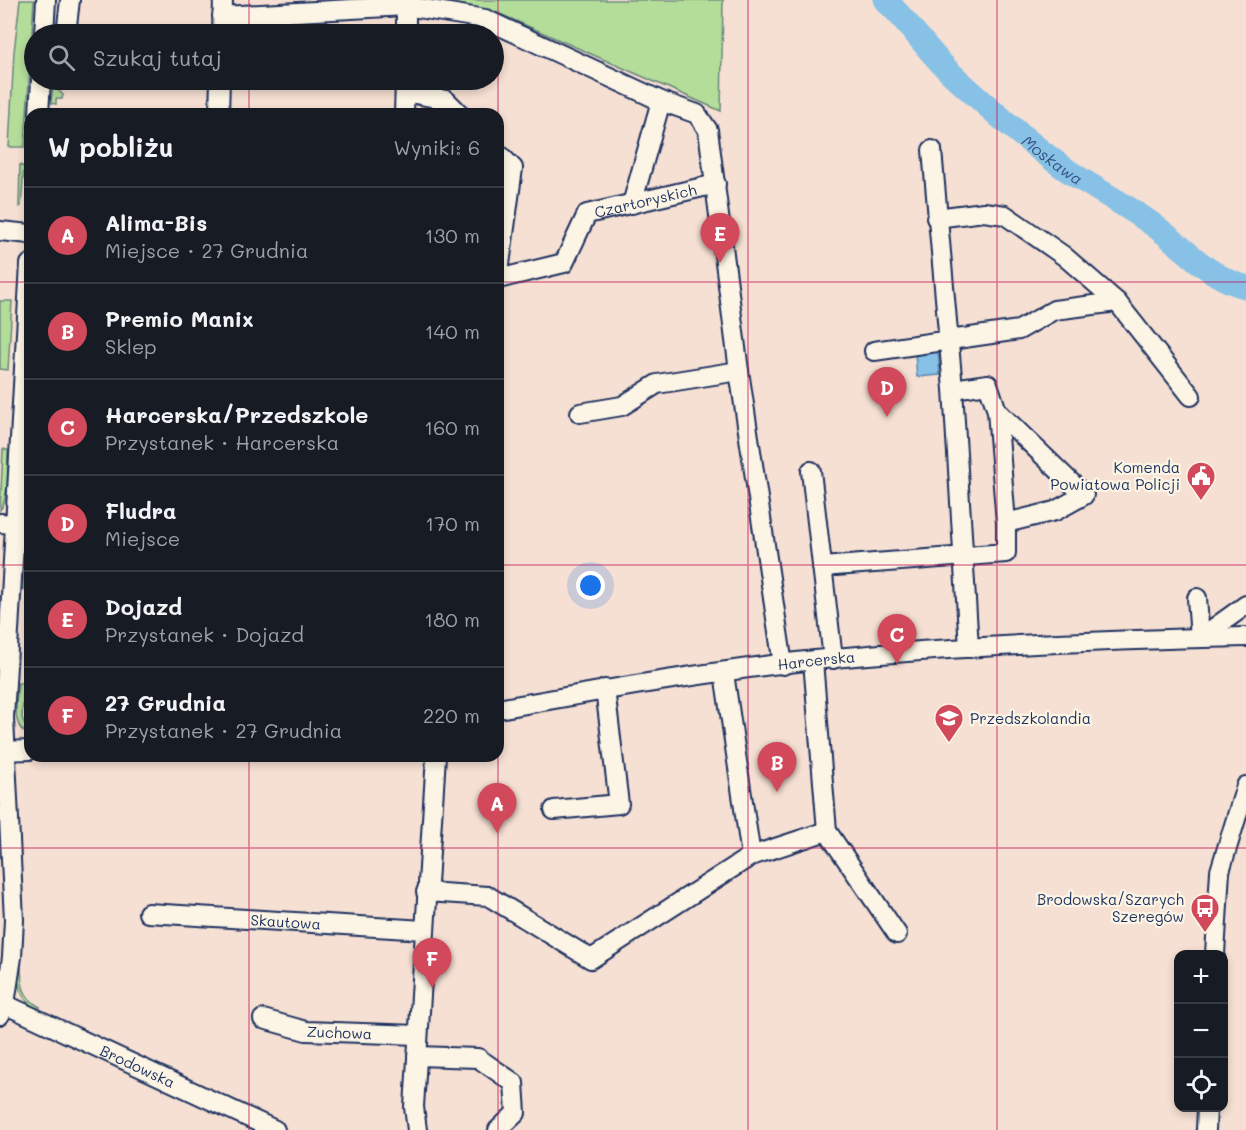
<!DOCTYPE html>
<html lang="pl">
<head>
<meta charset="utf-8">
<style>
  body { margin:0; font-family:Mali,sans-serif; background:#242831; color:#f1f3f6 }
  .controls { position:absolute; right:18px; bottom:18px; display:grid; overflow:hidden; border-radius:12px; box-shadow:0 3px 9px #0003 }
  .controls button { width:54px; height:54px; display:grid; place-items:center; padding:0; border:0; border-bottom:2px solid #363941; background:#171b24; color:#f1f3f6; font:30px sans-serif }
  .you { position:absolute; left:591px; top:586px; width:21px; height:21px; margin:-15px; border:4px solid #fff; border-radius:50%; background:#1a73e8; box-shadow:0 0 0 9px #1a73e833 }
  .badge { display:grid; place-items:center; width:39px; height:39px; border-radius:50%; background:#d1495b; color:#fff; font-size:20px; font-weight:700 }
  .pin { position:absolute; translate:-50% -50px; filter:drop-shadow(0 2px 3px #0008) }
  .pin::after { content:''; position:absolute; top:32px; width:21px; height:18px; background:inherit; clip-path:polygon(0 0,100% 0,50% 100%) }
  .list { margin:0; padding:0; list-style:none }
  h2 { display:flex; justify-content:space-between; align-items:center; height:78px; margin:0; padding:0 24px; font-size:26px }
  h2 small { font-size:20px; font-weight:400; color:#9ea1a6 }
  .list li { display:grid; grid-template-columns:39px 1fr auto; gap:18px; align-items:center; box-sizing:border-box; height:96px; padding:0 24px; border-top:2px solid #363941 }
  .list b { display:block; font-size:22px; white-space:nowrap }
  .list p { margin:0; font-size:20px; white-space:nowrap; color:#9ea1a6 }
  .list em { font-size:20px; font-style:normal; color:#9ea1a6 }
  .icon { flex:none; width:33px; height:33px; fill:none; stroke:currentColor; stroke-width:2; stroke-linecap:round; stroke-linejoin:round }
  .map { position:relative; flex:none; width:1246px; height:1130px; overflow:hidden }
  .search { position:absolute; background:#171b24; box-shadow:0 3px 9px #0003; left:24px; top:24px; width:480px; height:66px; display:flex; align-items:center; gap:15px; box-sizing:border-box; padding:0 21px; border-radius:33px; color:#9ea1a6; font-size:22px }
  .panel { position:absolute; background:#171b24; box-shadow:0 3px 9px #0003; left:24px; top:108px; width:480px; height:654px; border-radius:18px }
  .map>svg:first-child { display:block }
  .green { fill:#b4dd9a; stroke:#68867c; stroke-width:1.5 }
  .water { fill:#87c1e6; stroke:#5c87b0; stroke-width:1.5 }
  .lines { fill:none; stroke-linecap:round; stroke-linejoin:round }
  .river { stroke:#87c1e6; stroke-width:24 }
  .minor-casing { stroke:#1b2f5e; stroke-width:22 }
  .minor { stroke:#fcf5e5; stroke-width:18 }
  .grid { fill:none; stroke:#c2185b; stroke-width:1.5; stroke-opacity:0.55 }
  .labels { text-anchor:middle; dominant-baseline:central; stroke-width:4.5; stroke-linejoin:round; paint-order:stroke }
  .street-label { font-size:15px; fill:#1b2f5e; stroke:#fcf5e5 }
  .poi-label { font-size:15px; fill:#1b2f5e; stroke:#fcf5e5; text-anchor:end }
  .water-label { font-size:16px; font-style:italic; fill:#365480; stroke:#fcf5e5 }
</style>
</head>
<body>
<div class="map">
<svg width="1246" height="1130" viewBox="0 0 1246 1130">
  <rect width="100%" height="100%" fill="#f6e0d3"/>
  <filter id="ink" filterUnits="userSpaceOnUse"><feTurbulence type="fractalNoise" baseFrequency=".0167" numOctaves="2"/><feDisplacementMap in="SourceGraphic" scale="12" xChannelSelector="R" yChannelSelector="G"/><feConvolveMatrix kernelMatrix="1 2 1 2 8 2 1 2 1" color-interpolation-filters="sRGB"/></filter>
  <g filter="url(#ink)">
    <g class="green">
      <path d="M20,0H34L25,147H9L14,52Z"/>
      <path d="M435,0H723L721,111L491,10Z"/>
      <path d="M53,85L63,95L62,99H56V104L51,103Z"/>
      <path d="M20,165L24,167L21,206L19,207Z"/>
      <path d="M0,301H12L8,370L0,369Z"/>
      <path d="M3,449L8,450C7,467 10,497 0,510Z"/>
      <path d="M25,558H30L29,591L23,589Z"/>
      <path d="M18,683H24L22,718L30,735C10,729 17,699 18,683Z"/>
      <path d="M18,961L21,962C21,982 21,997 40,1007L38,1011C19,998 16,983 18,961Z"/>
    </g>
    <path class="water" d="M938,352L940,375L917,377L915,354Z"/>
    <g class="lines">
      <path class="river" id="s1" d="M885,0C911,24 929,54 955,77C990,109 1026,141 1064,168C1094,189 1127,205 1156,227C1188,250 1206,276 1246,287"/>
      <g class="minor-casing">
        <g id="minor">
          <path d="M222,16L406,6L485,19L661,101L697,114L708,130L739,371L783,665"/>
          <path d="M44,34L46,0"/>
          <path d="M66,34L70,0"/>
          <path d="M222,34L223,0"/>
          <path d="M406,34V6"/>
          <path d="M405,92L446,100L460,114"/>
          <path d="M39,114L41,80"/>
          <path d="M219,114L220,80"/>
          <path d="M404,114L405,81"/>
          <path d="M932,150L953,389L969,648"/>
          <path d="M498,153L513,168L498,279"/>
          <path d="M632,204L661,101"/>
          <path d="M936,218L984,212L1005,215L1064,256L1117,302L1191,396"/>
          <path d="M0,231L30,234"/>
          <path id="s2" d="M498,279L564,263L587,214L716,184"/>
          <path d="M874,351L1019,330L1054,310L1117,302"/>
          <path d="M953,389L988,384L997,411L1084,495L1055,511L1006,523"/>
          <path d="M580,413L622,406L657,384L739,371"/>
          <path d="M811,471L833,659"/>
          <path d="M0,523L30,525"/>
          <path d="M822,567L1006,553V523L997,411"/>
          <path d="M1197,598L1200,638"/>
          <path d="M1200,638L1246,605"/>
          <path d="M813,661L827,831L897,934"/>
          <path d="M724,673L751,856"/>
          <path id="s3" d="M498,709C609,689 722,669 834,658C971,645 1108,640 1246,637"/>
          <path d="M0,751L30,750"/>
          <path d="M554,810L619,804L605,689"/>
          <path d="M426,892L488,896L591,959L751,856L827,831"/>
          <path id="s4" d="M148,913L424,930"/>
          <path d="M1215,954L1220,871L1246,786"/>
          <path id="s5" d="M0,1002L275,1130"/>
          <path d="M0,1015L5,1004L12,957L14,920L4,718L30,264"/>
          <path id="s6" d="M263,1019L306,1031L418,1035"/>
          <path d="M417,1056L478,1058L514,1083L516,1113L498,1130"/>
          <path d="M417,1130L414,1107L436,756"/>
          <path d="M1206,1130L1207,1108"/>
        </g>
      </g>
      <use href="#minor" class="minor"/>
    </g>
  </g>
  <path class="grid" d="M249,0V34M498,0V1130M748,0V1130M997,0V1130M249,80V114M0,282H30M498,282H1246M0,565H30M498,565H1246M249,756V1130M0,848H1246"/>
  <defs>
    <g id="civic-pin" transform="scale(1.5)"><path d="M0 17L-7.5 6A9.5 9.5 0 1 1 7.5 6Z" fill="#d1495b" stroke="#fcf5e5"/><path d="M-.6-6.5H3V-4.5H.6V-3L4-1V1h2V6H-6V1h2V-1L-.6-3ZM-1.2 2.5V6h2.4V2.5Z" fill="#fff"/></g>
    <g id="school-pin" transform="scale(1.5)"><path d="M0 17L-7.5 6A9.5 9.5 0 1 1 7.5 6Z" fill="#d1495b" stroke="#fcf5e5"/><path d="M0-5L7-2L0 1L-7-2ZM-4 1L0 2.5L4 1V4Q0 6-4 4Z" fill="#fff"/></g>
    <g id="bus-pin" transform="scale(1.5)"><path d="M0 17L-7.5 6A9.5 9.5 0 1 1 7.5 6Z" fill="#d1495b" stroke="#fcf5e5"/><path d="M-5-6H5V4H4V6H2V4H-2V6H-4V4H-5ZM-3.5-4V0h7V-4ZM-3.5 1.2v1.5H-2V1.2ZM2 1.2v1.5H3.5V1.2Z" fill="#fff"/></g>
  </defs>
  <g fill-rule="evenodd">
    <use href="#civic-pin" x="1201" y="476"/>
    <use href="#school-pin" x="949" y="718"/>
    <use href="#bus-pin" x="1205" y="908"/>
  </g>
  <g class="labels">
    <g class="street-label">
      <text stroke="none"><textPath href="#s2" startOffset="182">Czartoryskich</textPath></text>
      <text stroke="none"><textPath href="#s3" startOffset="322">Harcerska</textPath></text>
      <text stroke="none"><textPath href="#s4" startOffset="138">Skautowa</textPath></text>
      <text stroke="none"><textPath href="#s6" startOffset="78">Zuchowa</textPath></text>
      <text stroke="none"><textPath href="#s5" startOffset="152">Brodowska</textPath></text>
    </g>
    <g class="poi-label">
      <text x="1180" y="467">Komenda<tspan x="1180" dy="17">Powiatowa Policji</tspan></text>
      <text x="970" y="718" text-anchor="start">Przedszkolandia</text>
      <text x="1184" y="899">Brodowska/Szarych<tspan x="1184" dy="17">Szeregów</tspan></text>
    </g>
    <g class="water-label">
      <text stroke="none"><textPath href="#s1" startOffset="232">Moskawa</textPath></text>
    </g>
  </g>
</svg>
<div class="controls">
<button>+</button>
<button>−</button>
<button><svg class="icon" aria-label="locate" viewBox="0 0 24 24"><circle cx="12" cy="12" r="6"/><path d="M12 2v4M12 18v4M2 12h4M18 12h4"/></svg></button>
</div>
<div class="you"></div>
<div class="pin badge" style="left:497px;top:833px">A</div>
<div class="pin badge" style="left:777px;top:792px">B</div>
<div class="pin badge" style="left:897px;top:664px">C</div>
<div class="pin badge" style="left:887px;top:417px">D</div>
<div class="pin badge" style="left:720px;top:263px">E</div>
<div class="pin badge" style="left:432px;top:988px">F</div>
<div class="search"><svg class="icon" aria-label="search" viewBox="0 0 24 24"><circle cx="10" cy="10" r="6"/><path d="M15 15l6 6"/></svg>Szukaj tutaj</div>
<section class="panel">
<h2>W pobliżu<small>Wyniki: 6</small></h2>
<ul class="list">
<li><span class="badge">A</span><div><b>Alima-Bis</b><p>Miejsce · 27 Grudnia</p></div><em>130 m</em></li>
<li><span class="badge">B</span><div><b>Premio Manix</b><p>Sklep</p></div><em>140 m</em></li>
<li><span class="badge">C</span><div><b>Harcerska/Przedszkole</b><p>Przystanek · Harcerska</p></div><em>160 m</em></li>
<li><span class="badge">D</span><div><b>Fludra</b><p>Miejsce</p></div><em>170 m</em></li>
<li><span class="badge">E</span><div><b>Dojazd</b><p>Przystanek · Dojazd</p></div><em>180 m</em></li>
<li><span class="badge">F</span><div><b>27 Grudnia</b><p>Przystanek · 27 Grudnia</p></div><em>220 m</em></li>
</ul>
</section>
</div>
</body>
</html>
